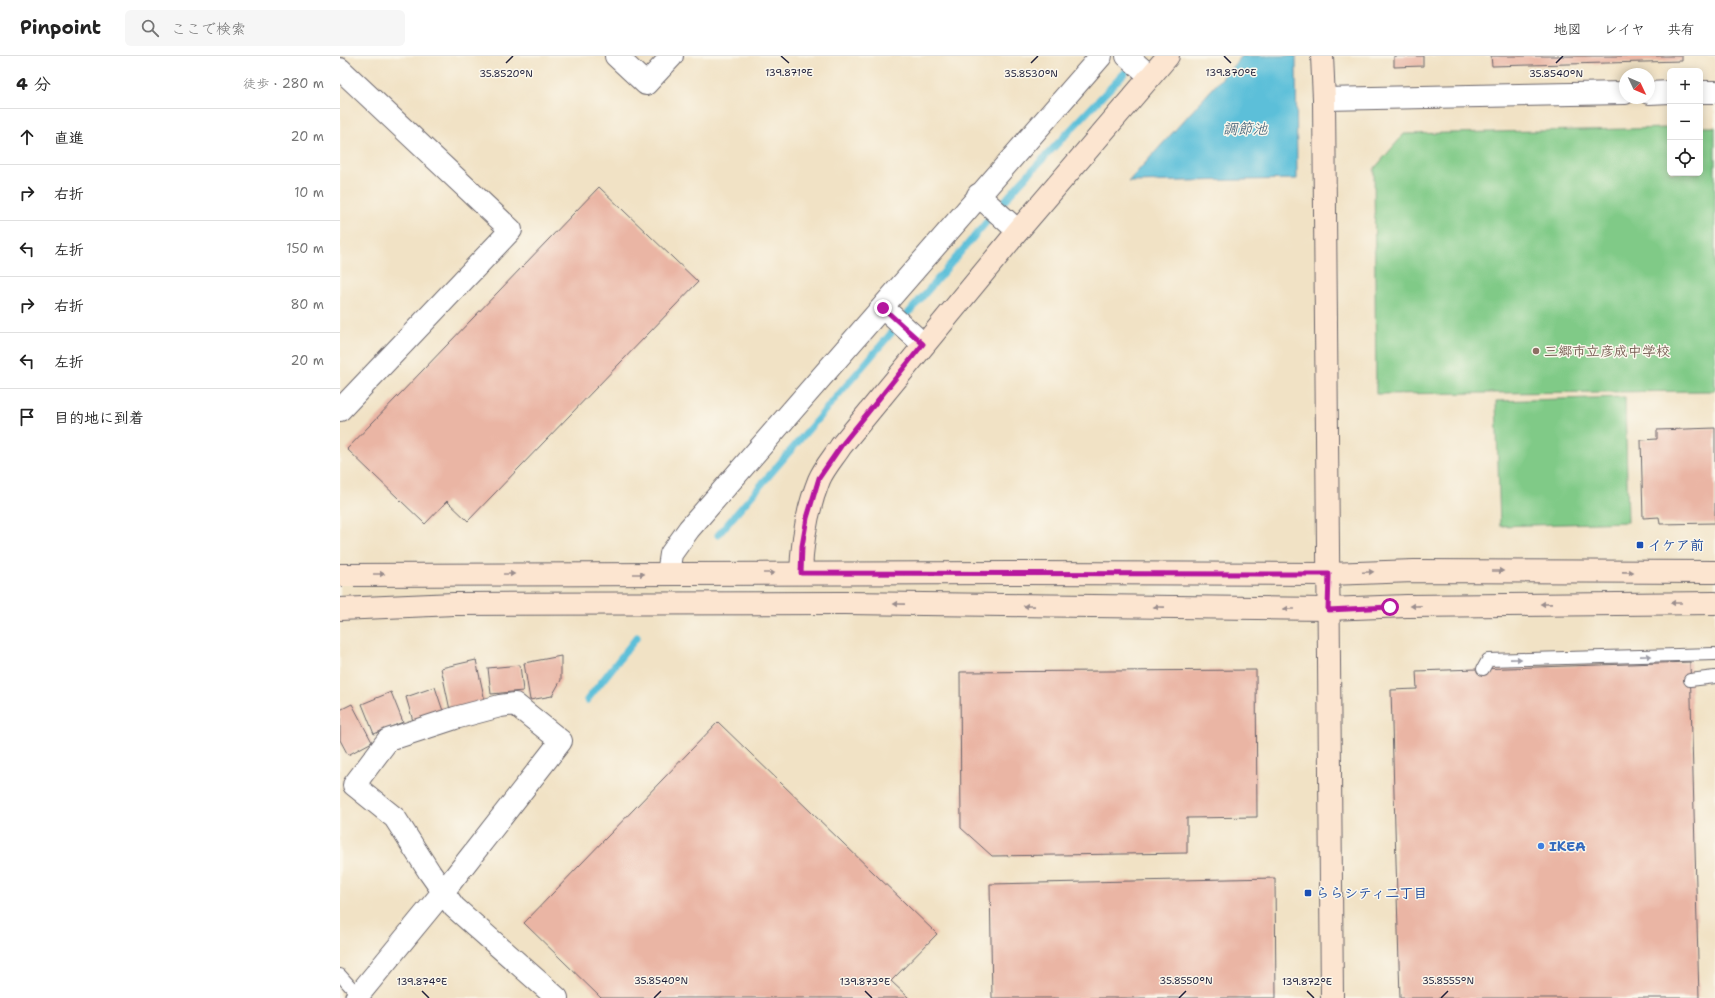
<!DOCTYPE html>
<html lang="ja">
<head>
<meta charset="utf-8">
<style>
  body { margin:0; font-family:"Shantell Sans","Klee One",sans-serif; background:#f6f6f6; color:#222 }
  .controls { position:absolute; right:12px; top:12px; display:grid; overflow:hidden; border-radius:6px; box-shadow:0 2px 10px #0003 }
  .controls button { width:36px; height:36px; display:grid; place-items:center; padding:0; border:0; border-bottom:1px solid #e0e0e0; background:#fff; color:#222; font:20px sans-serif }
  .compass { position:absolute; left:1279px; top:12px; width:36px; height:36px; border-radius:50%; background:#fff; box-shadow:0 2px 10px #0003; rotate:134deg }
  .stop { position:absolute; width:12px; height:12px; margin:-9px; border:3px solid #b5179e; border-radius:50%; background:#fff }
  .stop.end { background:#b5179e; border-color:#fff; box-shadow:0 1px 4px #0008 }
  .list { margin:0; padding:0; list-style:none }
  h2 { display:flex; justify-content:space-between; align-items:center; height:52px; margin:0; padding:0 16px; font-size:17px }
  h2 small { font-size:13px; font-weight:400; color:#767676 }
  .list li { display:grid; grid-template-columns:26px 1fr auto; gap:12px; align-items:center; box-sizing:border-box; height:56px; padding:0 16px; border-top:1px solid #e0e0e0 }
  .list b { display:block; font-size:15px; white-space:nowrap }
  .list em { font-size:13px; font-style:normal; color:#767676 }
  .icon { flex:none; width:22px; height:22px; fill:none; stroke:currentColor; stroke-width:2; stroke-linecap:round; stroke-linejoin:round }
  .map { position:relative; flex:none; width:1375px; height:942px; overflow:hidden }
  header { display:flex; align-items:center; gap:24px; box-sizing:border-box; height:56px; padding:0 20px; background:#fff; border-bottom:1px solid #e0e0e0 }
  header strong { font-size:19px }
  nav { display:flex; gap:22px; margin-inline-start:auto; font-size:14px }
  .search { width:280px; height:36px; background:#f6f6f6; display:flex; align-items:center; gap:10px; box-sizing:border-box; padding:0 14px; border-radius:6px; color:#767676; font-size:15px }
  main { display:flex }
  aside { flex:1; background:#fff }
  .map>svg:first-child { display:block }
  .green { fill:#80ca87; stroke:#517661 }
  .water { fill:#5bbfd9; stroke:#3e708a }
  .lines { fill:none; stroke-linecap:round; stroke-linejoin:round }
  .stream { stroke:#5bbfd9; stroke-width:7 }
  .building { fill:#eab5a4 }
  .lane-casing { stroke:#6a656b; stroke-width:14 }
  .street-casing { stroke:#6a656b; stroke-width:24 }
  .secondary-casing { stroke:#6a656b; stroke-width:24 }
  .lane { stroke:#fff; stroke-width:12 }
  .street { stroke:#fff; stroke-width:22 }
  .secondary { stroke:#fce5d0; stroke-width:22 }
  .oneway { fill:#9a8d8d }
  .oneway2 { fill:#9c9ca7 }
  .route { stroke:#b5179e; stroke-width:5 }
  .ticks { fill:none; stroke:#22223b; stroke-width:1.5 }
  .education-dot { fill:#8d6e63; stroke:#fbf7ec; stroke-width:1.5 }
  .transit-dot { fill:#1a4fb4; stroke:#fbf7ec; stroke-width:1.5 }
  .shop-dot { fill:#3f7fe0; stroke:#fbf7ec; stroke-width:1.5 }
  .labels { text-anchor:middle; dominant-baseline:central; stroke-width:3; stroke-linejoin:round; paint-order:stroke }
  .education-label { font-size:14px; font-weight:bold; fill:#785e54; stroke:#fbf7ec; text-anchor:start }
  .transit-label { font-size:14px; font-weight:bold; fill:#164399; stroke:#fbf7ec; text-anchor:start }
  .shop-label { font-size:14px; font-weight:bold; fill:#366cbe; stroke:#fbf7ec; text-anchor:start }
  .water-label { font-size:15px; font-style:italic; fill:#365972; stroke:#fbf7ec }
  .ticks-label { font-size:10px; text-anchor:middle; fill:#22223b; stroke:#fbf7ec; stroke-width:3; stroke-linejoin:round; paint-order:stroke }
</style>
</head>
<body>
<header>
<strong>Pinpoint</strong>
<div class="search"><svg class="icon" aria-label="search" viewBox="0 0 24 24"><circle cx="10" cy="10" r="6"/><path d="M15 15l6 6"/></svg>ここで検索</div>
<nav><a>地図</a><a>レイヤ</a><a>共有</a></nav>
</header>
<main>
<aside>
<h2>4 分<small>徒歩 · 280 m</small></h2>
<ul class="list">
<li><svg class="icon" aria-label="ahead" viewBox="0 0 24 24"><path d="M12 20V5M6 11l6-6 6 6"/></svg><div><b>直進</b></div><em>20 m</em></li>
<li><svg class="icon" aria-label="right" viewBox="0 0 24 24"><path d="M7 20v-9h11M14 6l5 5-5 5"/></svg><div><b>右折</b></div><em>10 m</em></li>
<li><svg class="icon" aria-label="left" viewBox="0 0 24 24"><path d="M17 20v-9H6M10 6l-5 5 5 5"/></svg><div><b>左折</b></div><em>150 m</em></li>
<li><svg class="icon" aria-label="right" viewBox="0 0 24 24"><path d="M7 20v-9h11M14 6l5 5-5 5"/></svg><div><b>右折</b></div><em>80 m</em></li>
<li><svg class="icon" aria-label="left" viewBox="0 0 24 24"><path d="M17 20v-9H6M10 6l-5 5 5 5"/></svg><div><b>左折</b></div><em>20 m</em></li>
<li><svg class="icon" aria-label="arrive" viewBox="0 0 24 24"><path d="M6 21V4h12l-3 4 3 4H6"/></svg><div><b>目的地に到着</b></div></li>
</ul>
</aside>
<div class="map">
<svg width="1375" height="942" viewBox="0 0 1375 942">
  <rect width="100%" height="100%" fill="#fbf7ec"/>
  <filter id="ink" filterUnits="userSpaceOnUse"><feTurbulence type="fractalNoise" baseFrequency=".025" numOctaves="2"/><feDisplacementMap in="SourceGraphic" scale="8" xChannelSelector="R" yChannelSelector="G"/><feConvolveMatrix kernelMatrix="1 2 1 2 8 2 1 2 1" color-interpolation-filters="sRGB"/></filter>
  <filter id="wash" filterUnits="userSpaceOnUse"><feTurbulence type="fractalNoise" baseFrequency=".012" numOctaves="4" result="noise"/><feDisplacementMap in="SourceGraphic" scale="16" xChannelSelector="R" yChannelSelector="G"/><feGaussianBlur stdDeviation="0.9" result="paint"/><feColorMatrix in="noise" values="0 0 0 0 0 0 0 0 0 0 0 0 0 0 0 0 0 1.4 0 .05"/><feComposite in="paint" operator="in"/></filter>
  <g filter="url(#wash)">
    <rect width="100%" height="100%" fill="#f1e2c5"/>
    <g class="green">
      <path d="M1360,71H1375V333L1373,335L1036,338L1034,113L1064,78L1330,72V117H1360Z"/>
      <path d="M1285,341L1288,466L1160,470L1156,345Z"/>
    </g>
    <path class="water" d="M902,0H956L957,123L788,126Z"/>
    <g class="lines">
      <g class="stream">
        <path d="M378,479L680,127L793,8"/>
        <path d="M247,644L297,581"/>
      </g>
    </g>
    <g id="blocks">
      <g class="building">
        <path d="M1054,0H1083V10L1054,11Z"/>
        <path d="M1151,0H1342V5L1152,10Z"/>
        <path d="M259,131L358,226L128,465L107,445L85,468L7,393Z"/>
        <path d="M1375,372V467L1320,468L1319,461L1303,462L1301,384L1317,383V374Z"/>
        <path d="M221,600V624L212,640L190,644L184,607Z"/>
        <path d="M136,604L145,645L110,654L101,612Z"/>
        <path d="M1350,606L1359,942H1060L1051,634L1077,633L1076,615Z"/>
        <path d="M180,609L183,635L151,638L148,612Z"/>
        <path d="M916,614L917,761L847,762V797L652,800L621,772L620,616Z"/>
        <path d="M95,631L103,655L73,665L66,641Z"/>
        <path d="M51,636L63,666L34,678L22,648Z"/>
        <path d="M12,648L32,686L8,699L0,684V654Z"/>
        <path d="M378,666L597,878L551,925L569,942H261L184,867Z"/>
        <path d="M935,822L936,942H652L650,828Z"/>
      </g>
    </g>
  </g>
  <g filter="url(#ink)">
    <use href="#blocks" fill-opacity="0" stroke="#6a656b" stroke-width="1"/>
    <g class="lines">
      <g class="lane-casing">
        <g id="lane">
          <path d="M1143,613L1148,604L1375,598"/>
          <path d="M1350,624L1375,621"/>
          <path d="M0,919L18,939"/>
        </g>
      </g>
      <g class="street-casing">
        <g id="street">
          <path d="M276,0L306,28L332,0"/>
          <path d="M787,0L810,20"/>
          <path d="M0,13L171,174L0,354"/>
          <path d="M1360,36H1375"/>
          <path d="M1309,37L1330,36"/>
          <path d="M984,43L1285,37"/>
          <path d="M638,139L678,175"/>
          <path d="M543,252L583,288"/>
          <path d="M328,518L331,498L349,473L761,0"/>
          <path d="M16,942L103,836L221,685L175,648L160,650L115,662L48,684L14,729L55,762L90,817L114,851L217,942"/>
        </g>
      </g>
      <g class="secondary-casing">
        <g id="secondary">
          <path d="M982,0L984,43L992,942"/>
          <path d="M461,517C462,485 467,454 479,424C484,412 494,401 501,390L678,175L828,0"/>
          <path d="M0,519L675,517L989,518L1074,515L1375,516"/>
          <path d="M0,553L114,548L505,547L988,553L1067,550L1375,547"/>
        </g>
      </g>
      <use href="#lane" class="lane"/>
      <use href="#street" class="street"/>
      <use href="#secondary" class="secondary"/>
    </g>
    <defs><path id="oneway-solid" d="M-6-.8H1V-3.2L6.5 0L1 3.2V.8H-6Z"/></defs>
    <g class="oneway">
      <use href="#oneway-solid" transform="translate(1158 515)"/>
      <use href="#oneway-solid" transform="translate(1028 516) rotate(-2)"/>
      <use href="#oneway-solid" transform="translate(1288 516) rotate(1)"/>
      <use href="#oneway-solid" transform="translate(429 517)"/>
      <use href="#oneway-solid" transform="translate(39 518)"/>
      <use href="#oneway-solid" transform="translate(169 518)"/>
      <use href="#oneway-solid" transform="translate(299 518)"/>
      <use href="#oneway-solid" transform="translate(1336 547) rotate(180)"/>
      <use href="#oneway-solid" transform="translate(559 548) rotate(-179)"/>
      <use href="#oneway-solid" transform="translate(1206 548) rotate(179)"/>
      <use href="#oneway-solid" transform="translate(689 550) rotate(-179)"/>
      <use href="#oneway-solid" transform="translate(1076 550) rotate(179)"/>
      <use href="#oneway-solid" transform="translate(819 551) rotate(-179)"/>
      <use href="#oneway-solid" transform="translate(949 553) rotate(-180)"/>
    </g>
    <g class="oneway2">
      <use href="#oneway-solid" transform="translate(1306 600) rotate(-1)"/>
      <use href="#oneway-solid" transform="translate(1176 603) rotate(-1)"/>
    </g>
  </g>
  <g class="lines" filter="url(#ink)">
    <path class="route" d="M543,252L583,288L501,390L479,422L467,462L462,490L461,517L989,518L988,554L1050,551"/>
  </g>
  <path class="ticks" d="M441,0L449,7M884,0L891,7M166,7L173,0M691,7L698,0M1216,7L1223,0M82,935L89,942M525,935L532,942M967,935L974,942M314,942L321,935M839,942L846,935M1101,942L1108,935"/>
  <circle class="education-dot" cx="1196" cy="295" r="4"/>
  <g class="transit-dot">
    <rect x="1296" y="485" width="8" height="8" rx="2"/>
    <rect x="964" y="833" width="8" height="8" rx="2"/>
  </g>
  <circle class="shop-dot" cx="1201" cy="790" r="4"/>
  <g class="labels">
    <g class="education-label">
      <text x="1204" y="295">三郷市立彦成中学校</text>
    </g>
    <g class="transit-label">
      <text x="1308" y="489">イケア前</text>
      <text x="976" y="837">ららシティ二丁目</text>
    </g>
    <g class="shop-label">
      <text x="1209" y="790">IKEA</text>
    </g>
    <g class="water-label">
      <text x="905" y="73">調節池</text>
    </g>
  </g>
  <g class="ticks-label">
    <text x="449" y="20">139.871°E</text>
    <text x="891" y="20">139.870°E</text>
    <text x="1216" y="21">35.8540°N</text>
    <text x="166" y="21">35.8520°N</text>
    <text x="691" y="21">35.8530°N</text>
    <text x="321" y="928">35.8540°N</text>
    <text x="846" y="928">35.8550°N</text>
    <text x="1108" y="928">35.8555°N</text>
    <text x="82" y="929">139.874°E</text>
    <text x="525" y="929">139.873°E</text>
    <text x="967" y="929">139.872°E</text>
  </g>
</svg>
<div class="controls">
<button>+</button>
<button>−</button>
<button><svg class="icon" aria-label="locate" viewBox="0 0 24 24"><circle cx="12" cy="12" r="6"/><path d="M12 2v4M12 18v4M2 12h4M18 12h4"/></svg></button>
</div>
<svg class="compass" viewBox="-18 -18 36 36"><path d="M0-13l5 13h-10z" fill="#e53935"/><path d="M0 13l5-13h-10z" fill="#767676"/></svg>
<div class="stop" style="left:1050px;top:551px"></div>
<div class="stop end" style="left:543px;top:252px"></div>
</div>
</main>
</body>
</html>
